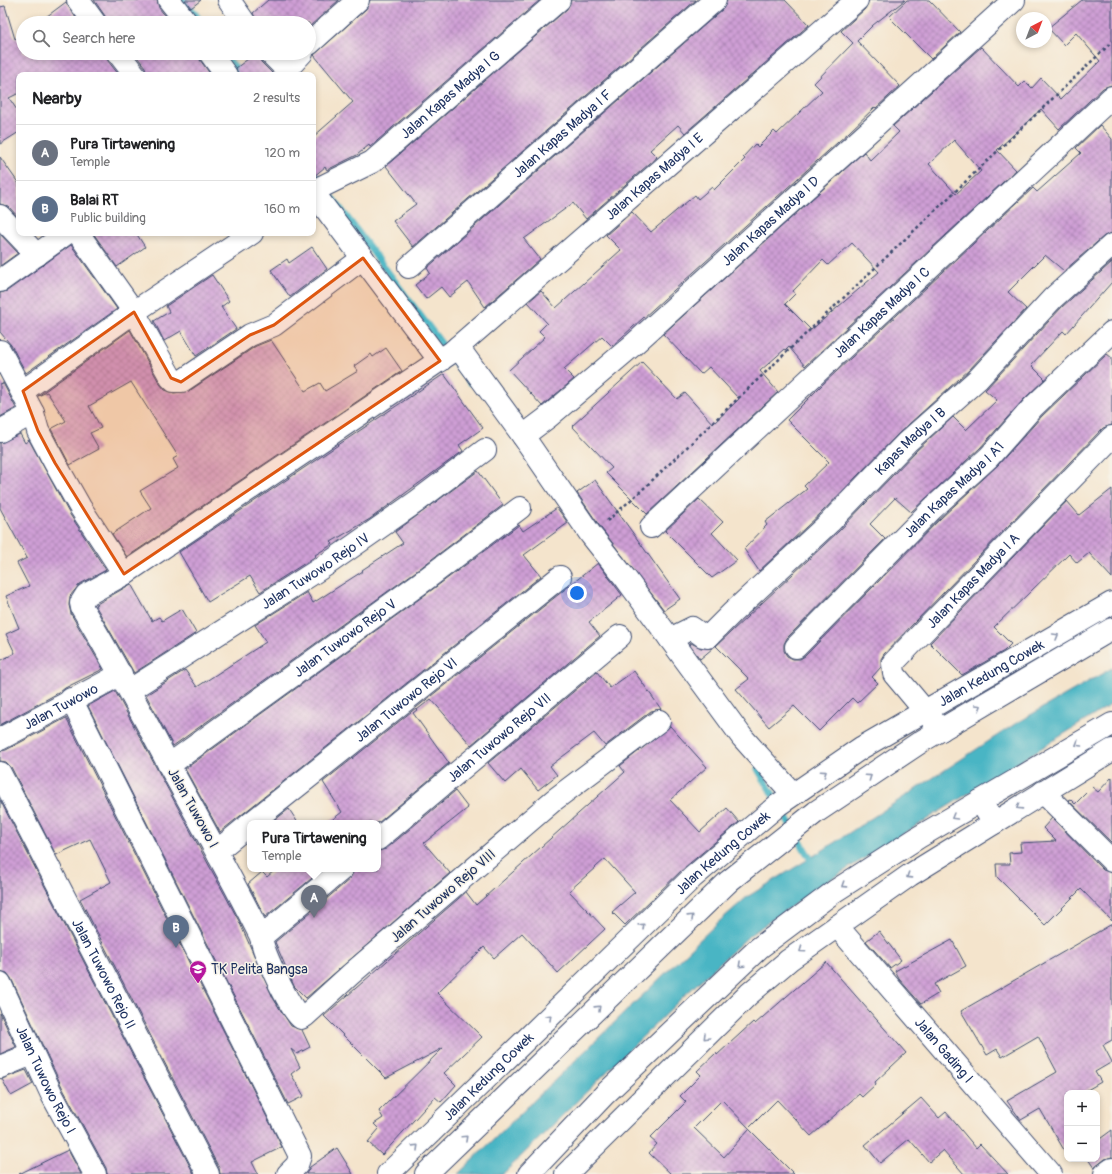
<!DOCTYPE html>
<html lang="en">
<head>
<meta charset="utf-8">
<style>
  body { margin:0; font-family:Pangolin,sans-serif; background:#f6f6f6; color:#202124 }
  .controls { position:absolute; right:12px; bottom:12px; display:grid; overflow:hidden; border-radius:8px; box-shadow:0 2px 6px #0003 }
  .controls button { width:36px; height:36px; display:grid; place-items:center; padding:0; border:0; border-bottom:1px solid #e0e0e0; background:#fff; color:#202124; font:20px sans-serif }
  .compass { position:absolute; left:1016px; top:12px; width:36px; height:36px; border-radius:50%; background:#fff; box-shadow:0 2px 6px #0003; rotate:42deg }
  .you { position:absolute; left:577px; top:593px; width:14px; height:14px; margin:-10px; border:3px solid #fff; border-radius:50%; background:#1a73e8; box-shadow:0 0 0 6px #1a73e833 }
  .badge { display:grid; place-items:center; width:26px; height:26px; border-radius:50%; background:#111827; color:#fff; font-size:13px; font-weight:700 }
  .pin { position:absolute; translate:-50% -33px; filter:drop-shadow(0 1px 2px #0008) }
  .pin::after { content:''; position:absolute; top:21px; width:14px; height:12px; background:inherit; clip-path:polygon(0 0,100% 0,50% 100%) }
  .popup { position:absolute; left:247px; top:820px; width:134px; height:52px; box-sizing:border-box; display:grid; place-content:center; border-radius:8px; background:#fff; filter:drop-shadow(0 1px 3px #0005); font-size:13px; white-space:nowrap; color:#757577 }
  .popup b { font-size:15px; color:#202124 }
  .popup::after { content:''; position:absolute; left:50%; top:100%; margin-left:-8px; border:8px solid transparent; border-top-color:#fff }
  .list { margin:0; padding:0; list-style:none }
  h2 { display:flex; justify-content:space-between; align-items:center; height:52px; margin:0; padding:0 16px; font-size:17px }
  h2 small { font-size:13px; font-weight:400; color:#757577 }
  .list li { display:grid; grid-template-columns:26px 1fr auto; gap:12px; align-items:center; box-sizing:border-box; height:56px; padding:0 16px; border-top:1px solid #e0e0e0 }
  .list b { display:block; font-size:15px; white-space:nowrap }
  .list p { margin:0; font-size:13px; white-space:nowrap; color:#757577 }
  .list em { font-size:13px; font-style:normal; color:#757577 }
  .icon { flex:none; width:22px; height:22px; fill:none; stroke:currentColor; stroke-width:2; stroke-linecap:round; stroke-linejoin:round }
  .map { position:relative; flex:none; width:1112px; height:1174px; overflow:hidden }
  .search { position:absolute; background:#fff; box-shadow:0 2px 6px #0003; left:16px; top:16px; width:300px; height:44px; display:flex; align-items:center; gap:10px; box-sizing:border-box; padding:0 14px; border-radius:22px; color:#757577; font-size:15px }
  .panel { position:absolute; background:#fff; box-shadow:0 2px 6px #0003; left:16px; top:72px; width:300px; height:164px; border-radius:8px }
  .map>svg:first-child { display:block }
  .water { fill:#48b5c4; stroke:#327291 }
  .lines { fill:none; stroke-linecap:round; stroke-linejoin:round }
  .stream { stroke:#48b5c4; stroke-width:7 }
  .building { fill:url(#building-cross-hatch); fill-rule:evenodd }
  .street-casing { stroke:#3c4a6e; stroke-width:24 }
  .secondary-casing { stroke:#3c4a6e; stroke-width:24 }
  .highway-casing { stroke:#3c4a6e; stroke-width:24 }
  .path { stroke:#3c4a6e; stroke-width:2.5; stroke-dasharray:3 3; stroke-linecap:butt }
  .street { stroke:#fff; stroke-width:22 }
  .secondary { stroke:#fff; stroke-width:22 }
  .highway { stroke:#fff; stroke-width:22 }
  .oneway { stroke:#8d97ae }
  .marked { fill:#de5710; fill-opacity:0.2; stroke:#de5710; stroke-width:3; stroke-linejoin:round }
  .labels { text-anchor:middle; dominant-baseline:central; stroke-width:3; stroke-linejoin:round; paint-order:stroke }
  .street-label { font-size:14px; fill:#1b2f5e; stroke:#f7f3e8 }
  .poi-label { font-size:14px; fill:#1b2f5e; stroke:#f7f3e8; text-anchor:start }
</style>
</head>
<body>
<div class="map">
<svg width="1112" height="1174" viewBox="0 0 1112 1174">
  <defs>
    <pattern id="building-cross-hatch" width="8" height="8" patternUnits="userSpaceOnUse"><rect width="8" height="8" fill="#cf9fd5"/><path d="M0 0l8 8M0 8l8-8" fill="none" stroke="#a782b0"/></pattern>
  </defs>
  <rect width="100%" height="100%" fill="#f7f3e8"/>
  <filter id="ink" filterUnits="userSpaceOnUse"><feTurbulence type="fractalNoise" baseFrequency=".025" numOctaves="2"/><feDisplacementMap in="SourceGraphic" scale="8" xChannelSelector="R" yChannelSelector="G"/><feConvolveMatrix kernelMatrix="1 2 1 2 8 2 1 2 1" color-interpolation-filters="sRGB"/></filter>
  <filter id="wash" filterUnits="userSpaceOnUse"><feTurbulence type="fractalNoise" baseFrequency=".012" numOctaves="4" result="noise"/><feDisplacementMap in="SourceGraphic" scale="16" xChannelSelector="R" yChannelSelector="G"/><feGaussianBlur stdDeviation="0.9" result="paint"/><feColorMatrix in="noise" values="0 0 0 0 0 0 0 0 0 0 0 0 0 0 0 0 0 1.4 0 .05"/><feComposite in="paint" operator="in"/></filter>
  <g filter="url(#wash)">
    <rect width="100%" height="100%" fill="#f4e4cc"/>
    <path class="water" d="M1112,668V704L828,881L750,935L685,995L503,1174H458L714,926L747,897L820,852L1018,722Z"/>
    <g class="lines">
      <g class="stream">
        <path d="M184,0L202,23"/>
        <path d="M224,53L240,75"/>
        <path d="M313,172L470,382"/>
        <path d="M758,769L815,867"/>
      </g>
    </g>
    <g id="blocks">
      <g class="building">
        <path d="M94,0H157L159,8L171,23H107L105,16Z"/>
        <path d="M185,0H201L191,8Z"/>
        <path d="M268,0H339L309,27V23H257L253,13Z"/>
        <path d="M370,0H540L370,147L369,145L357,155L327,170L325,167L313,177V137L353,102L314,55L366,9Z"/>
        <path d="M571,0H696L413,247L393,221L416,204L386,166L567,9Z"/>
        <path d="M727,0H785L809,25L685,133L678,125L650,150L657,157L586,219L573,203L524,239L540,259L485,307L468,282L449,297L441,287L426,299L415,285L430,273L427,268L723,9Z"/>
        <path d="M869,0H905L873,25L857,41L900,86L876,108L875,107L848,133L612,346L602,336L564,369L574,379L542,406L509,370L545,337L539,331L547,323L528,302L541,291L556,308L621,250L606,235L632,212L651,232L695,195L698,199L712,187L714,190L745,159L743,157L755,144L758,147L774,131L777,134L822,91L814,83L853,43L841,31L865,9Z"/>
        <path d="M907,0H929L960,32L931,59L889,17Z"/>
        <path d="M1082,0H1112V85L1103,88L1059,129L1041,109L997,150L1016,170L805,366L789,347L786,350L785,349L760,371L778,392L647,514L606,473L612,468L572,426L642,362L677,399L685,393L713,424L739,399L709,367L701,374L663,334L864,152L870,160L899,132L893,126L981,47L1019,87L1025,81L1032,88L1041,78L1061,99L1100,61L1076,33L1064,45L1048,28ZM954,140L981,171L956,194L929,164ZM852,243L879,272L811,330L785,304L795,294L793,291L823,260L828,265Z"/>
        <path d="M66,2L79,23H37L50,14Z"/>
        <path d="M5,6L15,39L23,33V53H106L108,61L119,75H19V93L9,98L19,113V132L0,144V7Z"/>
        <path d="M134,53H198L200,60L211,75H147L145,67Z"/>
        <path d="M256,53H258L261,62L274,75H238L236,68Z"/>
        <path d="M1100,125L1112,139V233L1104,236L1064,271L1045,255L1008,292L1026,309L969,370L899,433L821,513L759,571L744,549L767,525L765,522L807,489L804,486L829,462L787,420L822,385L1033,188L1037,192L1081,153L1076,148Z"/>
        <path d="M0,157L19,184V218L9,207L0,204Z"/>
        <path d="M93,233H136L145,247L117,267Z"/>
        <path d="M0,234L18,253L0,266Z"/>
        <path d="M71,245L117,309L26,373L11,345L0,332V293L7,291Z"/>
        <path d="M312,247L327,269L290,297L271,270L287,259L289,263Z"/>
        <path d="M1112,262V282L1066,334L1063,331L1031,365L1045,379L1024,399L980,448L911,512L895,498L870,524L885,539L787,638L784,644V651L787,656L793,659H800L805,656L941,518L998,465L1042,416L1107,354L1112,358V425L1103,428L884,654L881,659V667L872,677L878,683L857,703L852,698L819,731L794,706L769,727L736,689L749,679L716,646L839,531L916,451L953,417L966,430L997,400L985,390L1062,307Z"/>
        <path d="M212,275L229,301L221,307L236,329L196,356L181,331L164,341L154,321L169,312L166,306Z"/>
        <path d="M130,330L160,384L165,390L174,393L189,391L256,346L271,340L305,391L320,383L325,391L358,371L354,366L371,354L373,357L386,348L402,371L127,557L112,534L151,508L140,491L178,468L173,459L178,456L131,382L89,406L101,428L90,433L99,449L70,465L51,429L66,421L47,392L38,396Z"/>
        <path d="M444,374L483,428L459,445L463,451L370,519L331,542L333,544L315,555L316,556L260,592L250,576L208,602L179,552Z"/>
        <path d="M3,383L16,408L0,417V384Z"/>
        <path d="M20,434L25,443L29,440L69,513L106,570L80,584L70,596L69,605L71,614L103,669L65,688L60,692L0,725V661L15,653L6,634L19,628L6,596L29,586L17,563L27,558L0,508V443Z"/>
        <path d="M478,471L503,505L419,569L173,746L146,695L185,670L197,687L266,642L255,625L307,592L313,603L363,571L362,570L403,543L395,532Z"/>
        <path d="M595,480L680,599L664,610L601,528L577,493Z"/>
        <path d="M1112,489V578L1089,553L1077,563L1069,554L994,627L1011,644L1004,651L962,675L930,643L1067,501L1079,515Z"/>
        <path d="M699,499L723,522L712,533L737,560L712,578L665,531Z"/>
        <path d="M557,508L568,523L524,555L541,576L220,832L185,769L433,589L519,525L523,531Z"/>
        <path d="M598,563L622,595L589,622L600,636L471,745L431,699L413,713L449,763L378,823H328L342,812L323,782Z"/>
        <path d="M131,584L152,621L159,617L162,621L182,609L196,633L134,673L95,605Z"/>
        <path d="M691,643L701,648H713L700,659L689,644Z"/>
        <path d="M634,671L661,709L651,711L605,746L594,733L550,766L557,775L538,790L521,769L505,783L488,763L597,672L610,688Z"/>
        <path d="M115,691L239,921L273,998L291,1026L302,1030L310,1047L297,1054L291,1049L300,1067L291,1074L304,1096L288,1104L88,706Z"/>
        <path d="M66,718L282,1147L252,1162L258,1174H220L219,1168L80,899L111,882L90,839L56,855L11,767L6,762L0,761V751L6,750Z"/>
        <path d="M670,726L707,767L670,800L700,832L727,808L739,822L684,868L625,925L612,912L635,892L605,859L569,891L605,929L558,973L522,933L494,958L484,947L437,993L482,1037L444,1073L456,1085L441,1102L435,1097L382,1155L368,1142L379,1129L374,1124L383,1118L379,1111L443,1048L386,1078L324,1016L466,892L476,905L625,772L620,766Z"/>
        <path d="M1112,777V843L1068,800L1070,799L1075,804L1092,787L1098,792Z"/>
        <path d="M455,791L468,808L424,843L450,873L306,998L294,986L275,942L350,879L354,869H378V851L386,849Z"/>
        <path d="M0,800L194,1174H107L106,1168L63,1089L11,978L7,973L0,971Z"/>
        <path d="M289,809L298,823H271Z"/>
        <path d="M1052,818L1103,870L1112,873V921L1081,889L1045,925L997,877L996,864H1010L1009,853L1021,852L1020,843L1056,841L1043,828Z"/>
        <path d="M276,869H323L265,917L248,884L262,872L267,877Z"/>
        <path d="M1112,924V1040L1103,1045L1112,1062L1095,1072L1101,1082L1082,1093H1067V1155L1040,1109L1021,1120L1007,1101L1057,1072L1038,1036L1002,1057L997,1049L987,1055L961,1011Z"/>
        <path d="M879,931L901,960L890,968L866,941Z"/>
        <path d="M952,940L966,966L934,984L939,993L921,1004L899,979L895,971Z"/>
        <path d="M826,962L906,1053L875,1082L876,1084L862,1097L859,1094L811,1136L777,1100L749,1128L722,1100L694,1128L724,1157L749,1129L794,1174H671L649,1153L657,1144L650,1138L686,1102L680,1096L701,1075L697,1071L716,1053L717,1055L753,1022L755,1024Z"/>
        <path d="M0,1013L16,1047L0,1054Z"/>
        <path d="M26,1070L33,1084L11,1096L2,1079Z"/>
        <path d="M921,1098L939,1118L946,1112L976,1148L980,1144L1008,1174H964L943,1150L929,1162L909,1139L880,1163L865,1145Z"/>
        <path d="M1112,1130V1157L1105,1159L1094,1168L1088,1159H1097V1141Z"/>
        <path d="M337,1148L353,1174H306L310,1167Z"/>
        <path d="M68,1150L81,1174H19Z"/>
      </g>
    </g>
  </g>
  <g filter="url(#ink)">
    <use href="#blocks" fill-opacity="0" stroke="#3c4a6e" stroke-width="1"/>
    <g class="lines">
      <g class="street-casing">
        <g id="street">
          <path d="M78,0L95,23"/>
          <path d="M169,0L187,23"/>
          <path d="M229,0L245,23"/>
          <path d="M309,44L358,0"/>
          <path d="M118,53L135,75"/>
          <path d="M210,53L226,75"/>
          <path d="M270,53L285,68L291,65L302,53"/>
          <path id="s1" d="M313,191L372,162L559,0"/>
          <path d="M313,192L440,361"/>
          <path d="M0,216L37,255"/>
          <path d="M78,233L134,312L171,378L174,381H182L250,335L274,325L363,258"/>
          <path id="s2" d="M409,267L715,0"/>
          <path d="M0,281L67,233"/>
          <path d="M458,347L523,436L591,535L626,579L670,639"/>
          <path d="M0,351L33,413L38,431L55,463L80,507L124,574"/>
          <path d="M23,391L134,312L252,233"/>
          <path d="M0,431L33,413"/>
          <path id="s3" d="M523,436L547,418L633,345L1014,0"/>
          <path id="s4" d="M651,527L1112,97"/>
          <path id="s5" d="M796,647L932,509L989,457L1033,407L1112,332"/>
          <path id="s6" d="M130,690L326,565L416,502L485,450"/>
          <path d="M71,699L300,1156L297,1165L288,1174"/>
          <path id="s7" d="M659,721L554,800L351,974L305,1016L301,1018C289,1007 263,953 261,937C232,878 200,822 169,765C141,712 113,659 82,608L81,603L86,595L124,574L452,352L857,0"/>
          <path id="s8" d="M941,730L894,674L893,663L1112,437"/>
          <path id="s9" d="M0,739L121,674"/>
          <path id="s10" d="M169,765L426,579L520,508"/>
          <path id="s11" d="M0,773L208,1174"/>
          <path d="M1043,792L1112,861"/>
          <path id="s12" d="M793,794L742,737L670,639L692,628L703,636L708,637L733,612L830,522L907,442L978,379L1053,298L1112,245"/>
          <path id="s13" d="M251,823L560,577"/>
          <path id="s14" d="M378,839L620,636"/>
          <path d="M217,851L250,824"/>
          <path id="s15" d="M837,926L1051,1174"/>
          <path d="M261,937L342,869"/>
          <path id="s16" d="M0,983L52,1095L95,1174"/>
          <path d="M0,1067L32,1054"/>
          <path d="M1105,1174L1112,1169"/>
        </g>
      </g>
      <g class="secondary-casing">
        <g id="secondary">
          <path id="s17" d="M388,1174L693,877L778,805L861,748L1112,603"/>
          <path d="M566,1174L749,994L789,960L910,875L1112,750"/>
        </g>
      </g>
      <g class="highway-casing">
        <g id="highway">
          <path d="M980,801L994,823"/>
          <path d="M426,1174L729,881L816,812L922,741L1112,629"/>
          <path d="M529,1174L605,1094L759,948L835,891L919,837L1112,724"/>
        </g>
      </g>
      <path class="path" d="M607,521L642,490L1112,42"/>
      <use href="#street" class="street"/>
      <use href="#secondary" class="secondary"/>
      <use href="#highway" class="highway"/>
    </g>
    <defs><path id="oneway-chevron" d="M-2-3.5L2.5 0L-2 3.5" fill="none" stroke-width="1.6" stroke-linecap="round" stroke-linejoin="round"/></defs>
    <g class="oneway">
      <use href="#oneway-chevron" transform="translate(1056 636) rotate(-30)"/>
      <use href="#oneway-chevron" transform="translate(979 707) rotate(-31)"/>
      <use href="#oneway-chevron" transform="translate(1078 744) rotate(150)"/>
      <use href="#oneway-chevron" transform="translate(824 773) rotate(-34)"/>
      <use href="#oneway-chevron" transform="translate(869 777) rotate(-34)"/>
      <use href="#oneway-chevron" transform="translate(1019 807) rotate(148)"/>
      <use href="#oneway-chevron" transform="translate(954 817) rotate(150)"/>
      <use href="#oneway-chevron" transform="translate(909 876) rotate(147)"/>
      <use href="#oneway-chevron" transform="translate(844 885) rotate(147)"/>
      <use href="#oneway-chevron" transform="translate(691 917) rotate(-44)"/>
      <use href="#oneway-chevron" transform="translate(642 926) rotate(-44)"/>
      <use href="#oneway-chevron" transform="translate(802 950) rotate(145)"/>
      <use href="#oneway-chevron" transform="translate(741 965) rotate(137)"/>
      <use href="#oneway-chevron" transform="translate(598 1008) rotate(-44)"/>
      <use href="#oneway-chevron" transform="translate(549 1017) rotate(-44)"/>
      <use href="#oneway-chevron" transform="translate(706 1037) rotate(135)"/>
      <use href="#oneway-chevron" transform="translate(465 1138) rotate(-43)"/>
      <use href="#oneway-chevron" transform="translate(416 1147) rotate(-44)"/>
    </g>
  </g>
  <path class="marked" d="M363,258L440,361L124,574L55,463L38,431L23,391L134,312L171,378L181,382L250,335L274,325Z"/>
  <defs>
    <g id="school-pin" transform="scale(0.9)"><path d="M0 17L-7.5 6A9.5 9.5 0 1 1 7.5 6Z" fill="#b5179e" stroke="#f7f3e8"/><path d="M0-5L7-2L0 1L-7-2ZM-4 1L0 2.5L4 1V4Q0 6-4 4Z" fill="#fff"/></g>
  </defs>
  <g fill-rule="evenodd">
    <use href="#school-pin" x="198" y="969"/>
  </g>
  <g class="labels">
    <g class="street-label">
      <text stroke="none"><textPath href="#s1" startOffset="169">Jalan Kapas Madya I G</textPath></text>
      <text stroke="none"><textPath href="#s2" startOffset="203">Jalan Kapas Madya I F</textPath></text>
      <text stroke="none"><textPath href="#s7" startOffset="1653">Jalan Kapas Madya I E</textPath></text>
      <text stroke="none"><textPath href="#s3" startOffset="328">Jalan Kapas Madya I D</textPath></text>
      <text stroke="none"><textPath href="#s4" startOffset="315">Jalan Kapas Madya I C</textPath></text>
      <text stroke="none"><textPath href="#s12" startOffset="523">Kapas Madya I B</textPath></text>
      <text stroke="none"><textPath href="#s5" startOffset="223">Jalan Kapas Madya I A1</textPath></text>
      <text stroke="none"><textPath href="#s6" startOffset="220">Jalan Tuwowo Rejo IV</textPath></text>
      <text stroke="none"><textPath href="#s8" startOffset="199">Jalan Kapas Madya I A</textPath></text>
      <text stroke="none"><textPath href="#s10" startOffset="217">Jalan Tuwowo Rejo V</textPath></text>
      <text stroke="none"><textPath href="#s17" startOffset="788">Jalan Kedung Cowek</textPath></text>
      <text stroke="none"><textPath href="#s13" startOffset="198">Jalan Tuwowo Rejo VI</textPath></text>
      <text stroke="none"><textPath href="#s9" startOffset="69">Jalan Tuwowo</textPath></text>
      <text stroke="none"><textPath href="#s14" startOffset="158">Jalan Tuwowo Rejo VII</textPath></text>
      <text transform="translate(193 808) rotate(61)">Jalan Tuwowo I</text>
      <text stroke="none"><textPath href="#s17" startOffset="464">Jalan Kedung Cowek</textPath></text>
      <text transform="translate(443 896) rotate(-41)">Jalan Tuwowo Rejo VIII</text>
      <text stroke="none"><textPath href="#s11" startOffset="226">Jalan Tuwowo Rejo II</textPath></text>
      <text stroke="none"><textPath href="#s15" startOffset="164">Jalan Gading I</textPath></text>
      <text stroke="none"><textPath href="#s17" startOffset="140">Jalan Kedung Cowek</textPath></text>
      <text stroke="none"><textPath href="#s16" startOffset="107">Jalan Tuwowo Rejo I</textPath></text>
    </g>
    <g class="poi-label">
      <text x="211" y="969">TK Pelita Bangsa</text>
    </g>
  </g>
</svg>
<div class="controls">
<button>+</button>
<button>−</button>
</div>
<svg class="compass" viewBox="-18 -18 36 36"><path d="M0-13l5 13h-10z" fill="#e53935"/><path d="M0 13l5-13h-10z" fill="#757577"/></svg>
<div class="you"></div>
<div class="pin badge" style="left:314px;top:918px;background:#6b7280">A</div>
<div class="popup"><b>Pura Tirtawening</b>Temple</div>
<div class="pin badge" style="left:176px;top:948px;background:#5c6f8a">B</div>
<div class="search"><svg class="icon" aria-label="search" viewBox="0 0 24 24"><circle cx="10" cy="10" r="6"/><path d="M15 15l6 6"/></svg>Search here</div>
<section class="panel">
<h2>Nearby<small>2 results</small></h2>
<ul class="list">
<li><span class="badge" style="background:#6b7280">A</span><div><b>Pura Tirtawening</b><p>Temple</p></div><em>120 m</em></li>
<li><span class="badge" style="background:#5c6f8a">B</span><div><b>Balai RT</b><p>Public building</p></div><em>160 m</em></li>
</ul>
</section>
</div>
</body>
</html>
